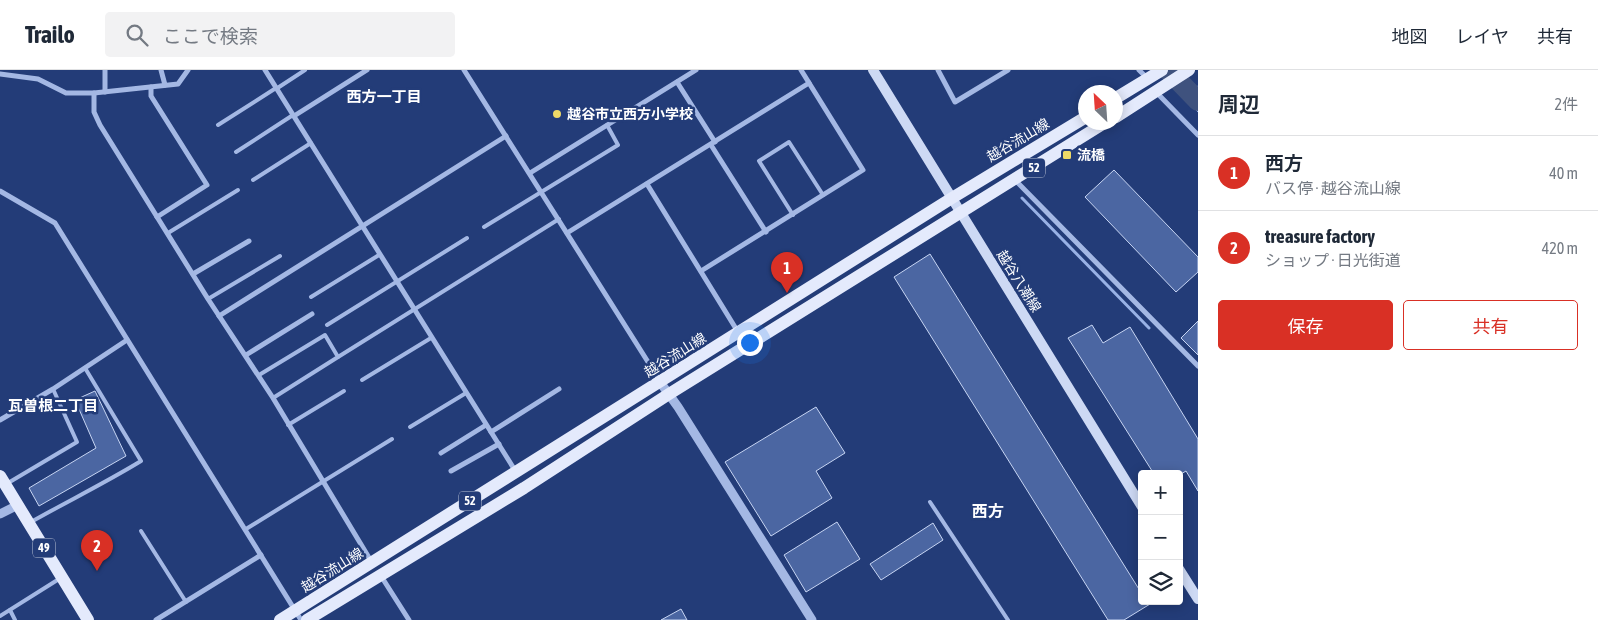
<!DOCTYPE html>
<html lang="ja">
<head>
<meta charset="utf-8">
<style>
  body { margin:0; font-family:"Asap Condensed","Noto Sans JP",sans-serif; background:#f2f2f3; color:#1f2937 }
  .controls { position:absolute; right:15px; bottom:15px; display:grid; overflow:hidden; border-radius:5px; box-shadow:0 2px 12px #0003 }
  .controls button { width:45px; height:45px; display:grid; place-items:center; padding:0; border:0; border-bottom:1px solid #e0e1e3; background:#fff; color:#1f2937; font:25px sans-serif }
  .compass { position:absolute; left:1078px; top:15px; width:45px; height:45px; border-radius:50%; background:#fff; box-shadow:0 2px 12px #0003; rotate:335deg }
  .you { position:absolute; left:749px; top:272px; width:18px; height:18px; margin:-12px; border:4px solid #fff; border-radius:50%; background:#1a73e8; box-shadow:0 0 0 8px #1a73e833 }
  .badge { display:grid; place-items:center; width:32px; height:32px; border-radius:50%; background:#d93025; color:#fff; font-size:16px; font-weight:700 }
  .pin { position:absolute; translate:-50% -41px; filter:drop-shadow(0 1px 2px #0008) }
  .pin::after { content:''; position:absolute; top:26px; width:18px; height:15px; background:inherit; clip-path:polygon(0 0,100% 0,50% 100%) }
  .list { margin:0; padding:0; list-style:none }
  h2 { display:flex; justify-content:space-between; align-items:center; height:65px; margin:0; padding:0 20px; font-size:21px }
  h2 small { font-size:16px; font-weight:400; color:#747a83 }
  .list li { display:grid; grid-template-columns:32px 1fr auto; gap:15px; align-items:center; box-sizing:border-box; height:75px; padding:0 20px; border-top:1px solid #e0e1e3 }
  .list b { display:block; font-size:19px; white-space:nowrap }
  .list p { margin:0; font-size:16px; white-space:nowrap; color:#747a83 }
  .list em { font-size:16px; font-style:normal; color:#747a83 }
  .actions { display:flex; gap:10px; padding:15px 20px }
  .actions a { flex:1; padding:11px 0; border:1px solid #d93025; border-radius:5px; text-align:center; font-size:18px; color:#d93025 }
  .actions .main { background:#d93025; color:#fff }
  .icon { flex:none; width:28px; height:28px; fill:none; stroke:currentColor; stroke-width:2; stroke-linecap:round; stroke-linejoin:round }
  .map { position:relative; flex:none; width:1198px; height:550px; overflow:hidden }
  header { display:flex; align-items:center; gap:30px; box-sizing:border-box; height:70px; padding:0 25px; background:#fff; border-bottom:1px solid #e0e1e3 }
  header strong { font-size:24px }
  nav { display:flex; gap:28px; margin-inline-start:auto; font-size:18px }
  .search { width:350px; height:45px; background:#f2f2f3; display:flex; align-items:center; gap:12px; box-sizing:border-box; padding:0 18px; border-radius:5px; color:#747a83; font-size:19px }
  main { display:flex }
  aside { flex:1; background:#fff }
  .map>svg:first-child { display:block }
  .water { fill:#3f527e; stroke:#98b1e5 }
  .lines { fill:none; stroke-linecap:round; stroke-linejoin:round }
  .stream { stroke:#98b1e5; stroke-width:3 }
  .river { stroke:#3f527e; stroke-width:20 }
  .building { fill:#4b66a2; stroke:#c7d5f3 }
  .service { stroke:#a4b8e4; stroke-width:4 }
  .minor { stroke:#a4b8e4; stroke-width:5 }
  .tertiary { stroke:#a4b8e4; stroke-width:9 }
  .secondary { stroke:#cdd9f4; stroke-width:10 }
  .primary { stroke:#e4eafc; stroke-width:12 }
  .poi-dot { fill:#efda67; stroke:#233c78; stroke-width:2 }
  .labels { text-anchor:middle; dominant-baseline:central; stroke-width:5; stroke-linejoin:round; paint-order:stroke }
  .shield { fill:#233c78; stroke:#bdc4d6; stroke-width:1 }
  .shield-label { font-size:12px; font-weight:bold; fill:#fff }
  .poi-label { font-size:14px; font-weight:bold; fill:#fff; stroke:#233c78; text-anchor:start }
  .street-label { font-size:14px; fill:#fff; stroke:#233c78 }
  .neighbourhood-label { font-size:15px; font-weight:bold; fill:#fff; stroke:#233c78 }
  .quarter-label { font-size:16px; font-weight:bold; fill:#fff; stroke:#233c78 }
</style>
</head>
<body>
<header>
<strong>Trailo</strong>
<div class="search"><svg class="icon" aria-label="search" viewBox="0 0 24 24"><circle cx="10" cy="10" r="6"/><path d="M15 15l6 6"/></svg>ここで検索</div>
<nav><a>地図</a><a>レイヤ</a><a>共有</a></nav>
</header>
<main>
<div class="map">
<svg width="1198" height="550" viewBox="0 0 1198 550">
  <rect width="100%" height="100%" fill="#233c78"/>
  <path class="water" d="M1198,16V42L1184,25Z"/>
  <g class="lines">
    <path class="stream" d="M1022,128L1149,258"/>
    <path class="river" d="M1168,0L1198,31"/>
  </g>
  <g class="building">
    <path d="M1114,100L1198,187V202L1176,222L1085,127Z"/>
    <path d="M930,184L1142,524V531H1155L1124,550H1108L894,207Z"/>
    <path d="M1198,251V285L1181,268Z"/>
    <path d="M1092,255L1103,273L1130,257L1198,369V421L1186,401L1181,404H1154L1068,268Z"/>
    <path d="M95,321L126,386L39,436L29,418L96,378L75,330Z"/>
    <path d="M816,337L845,383L816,401L832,428L771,466L725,392Z"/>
    <path d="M837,452L860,489L806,522L784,485Z"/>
    <path d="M933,453L943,470L881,510L870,494Z"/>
    <path d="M681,539L687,550H661Z"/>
  </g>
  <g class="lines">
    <g class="service">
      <path d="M276,19L305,0"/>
      <path d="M218,55L276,18"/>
      <path d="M236,82L293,45"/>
      <path d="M253,110L311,73"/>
      <path d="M793,145L759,91L789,72L823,125"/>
      <path d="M484,157L618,75L607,55"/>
      <path d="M168,163L238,120"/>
      <path d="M311,227L379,185"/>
      <path d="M208,229L280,186"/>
      <path d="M327,255L467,168"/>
      <path d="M338,287L559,149"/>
      <path d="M259,305L325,265L338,287L273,328"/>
      <path d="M362,310L431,268"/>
      <path d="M288,355L344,321"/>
      <path d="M410,357L466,323"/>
      <path d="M8,413L77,372L53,319"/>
      <path d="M930,432L1008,550"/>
      <path d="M31,452C68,431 105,413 141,391L85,298"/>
      <path d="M246,459L392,369"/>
      <path d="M141,461L186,532"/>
      <path d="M10,540L15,550"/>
      <path d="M0,546L59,509"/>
    </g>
    <g class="minor">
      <path d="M161,0L165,15"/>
      <path d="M265,0L516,402"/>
      <path d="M464,0L660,311"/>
      <path d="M938,0L955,32L1008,0"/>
      <path d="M1139,0L1148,9"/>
      <path d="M0,4L38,9L66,23H94L178,14L188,0"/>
      <path d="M677,12L715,72"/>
      <path d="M151,17V26L207,115L157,147"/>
      <path d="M105,22V0"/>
      <path d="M1156,22L1198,65"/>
      <path d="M94,23V42L100,55L208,229L273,328L371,491"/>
      <path d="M294,46L367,0"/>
      <path d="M711,75L766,162"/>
      <path d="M530,103L696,0"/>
      <path d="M1015,110L1198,296"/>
      <path d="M647,114L738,262"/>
      <path d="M0,121L55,153L301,550"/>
      <path d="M567,163L809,13"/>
      <path d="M701,201L863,100L801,0"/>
      <path d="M193,204L249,171"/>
      <path d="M219,246L506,66"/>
      <path d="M246,285L312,244"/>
      <path d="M0,350L53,319L127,270"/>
      <path d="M491,362L559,319"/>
      <path d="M441,383L486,355"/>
      <path d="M451,401L499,374"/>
      <path d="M381,506L409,550"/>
      <path d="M156,550L261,485"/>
    </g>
    <g class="tertiary">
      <path d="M660,312L678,337L812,550"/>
      <path d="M0,444L18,435"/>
    </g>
    <g class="secondary">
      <path d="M873,0L1142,437"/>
      <path d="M1179,499L1198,529"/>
    </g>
    <g class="primary">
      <path d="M1116,28L1162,0"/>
      <path d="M1116,47L1189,0"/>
      <path d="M0,406L88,550"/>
      <path d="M280,550L952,128L1086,47"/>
      <path d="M307,550L524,418L669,324L1106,52"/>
    </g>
  </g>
  <g class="poi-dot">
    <circle cx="557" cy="44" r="5"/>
    <rect x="1062" y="80" width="10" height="10" rx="2.5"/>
  </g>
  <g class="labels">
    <g class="shield">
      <rect x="1023" y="88.5" width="22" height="19" rx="4"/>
      <rect x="459" y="421.5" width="22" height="19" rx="4"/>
      <rect x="33" y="468.5" width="22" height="19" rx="4"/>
    </g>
    <g class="shield-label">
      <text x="1034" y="98">52</text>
      <text x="470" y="431">52</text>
      <text x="44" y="478">49</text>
    </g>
    <g class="poi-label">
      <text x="567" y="44">越谷市立西方小学校</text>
      <text x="1077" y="85">流橋</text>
    </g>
    <g class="street-label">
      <text transform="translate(1018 70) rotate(-31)">越谷流山線</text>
      <text transform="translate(1019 211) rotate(58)">越谷八潮線</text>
      <text transform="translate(675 285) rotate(-32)">越谷流山線</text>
      <text transform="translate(332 500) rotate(-32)">越谷流山線</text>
    </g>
    <g class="neighbourhood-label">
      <text x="384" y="26">西方一丁目</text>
      <text x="53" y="335">瓦曽根二丁目</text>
    </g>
    <g class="quarter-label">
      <text x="988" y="441">西方</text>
    </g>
  </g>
</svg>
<div class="controls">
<button>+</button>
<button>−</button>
<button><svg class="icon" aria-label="layers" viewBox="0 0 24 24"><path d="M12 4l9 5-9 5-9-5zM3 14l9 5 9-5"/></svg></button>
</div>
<svg class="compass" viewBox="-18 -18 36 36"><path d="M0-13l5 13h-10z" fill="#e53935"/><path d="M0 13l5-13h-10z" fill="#747a83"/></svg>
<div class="you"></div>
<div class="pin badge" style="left:787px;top:223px">1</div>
<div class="pin badge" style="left:97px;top:501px">2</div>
</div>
<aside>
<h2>周辺<small>2件</small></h2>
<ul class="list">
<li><span class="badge">1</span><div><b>西方</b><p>バス停 · 越谷流山線</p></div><em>40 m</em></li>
<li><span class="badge">2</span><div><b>treasure factory</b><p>ショップ · 日光街道</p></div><em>420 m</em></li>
</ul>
<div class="actions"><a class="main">保存</a><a>共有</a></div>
</aside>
</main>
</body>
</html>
